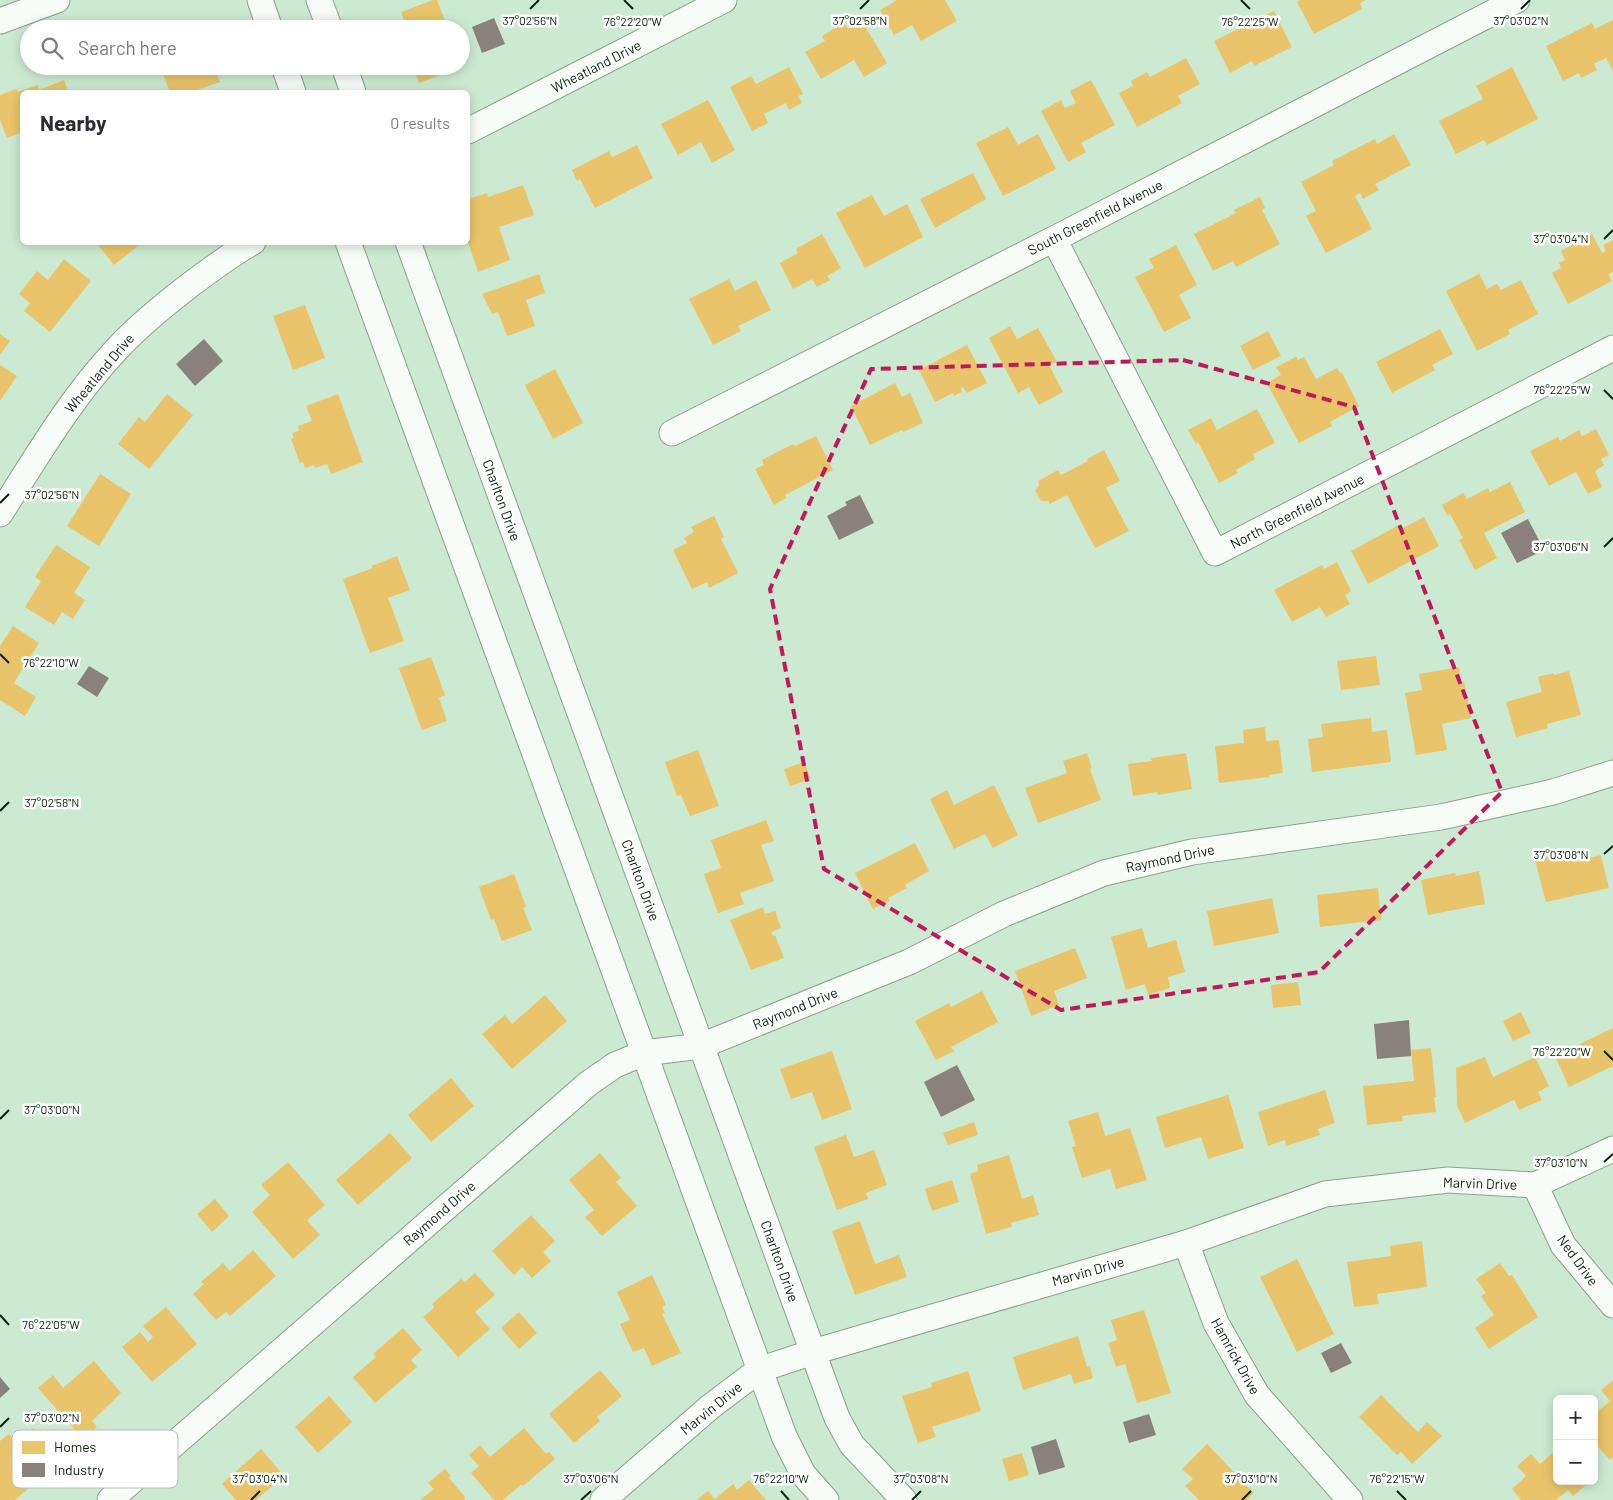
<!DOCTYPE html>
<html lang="en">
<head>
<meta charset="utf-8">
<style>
  body { margin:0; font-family:Barlow,sans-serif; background:#f7f7f7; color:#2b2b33 }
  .controls { position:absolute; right:15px; bottom:15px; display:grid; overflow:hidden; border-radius:8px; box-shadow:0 2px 12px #0003 }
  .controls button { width:45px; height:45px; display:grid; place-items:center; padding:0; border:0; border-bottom:1px solid #e1e1e2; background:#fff; color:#2b2b33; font:25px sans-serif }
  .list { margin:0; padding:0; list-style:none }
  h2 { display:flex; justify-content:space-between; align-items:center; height:65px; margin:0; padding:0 20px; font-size:21px }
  h2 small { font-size:16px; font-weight:400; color:#7c7c81 }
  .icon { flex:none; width:28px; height:28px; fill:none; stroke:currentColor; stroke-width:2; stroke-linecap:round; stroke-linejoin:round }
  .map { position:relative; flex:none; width:1613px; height:1500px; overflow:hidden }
  .search { position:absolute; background:#fff; box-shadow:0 2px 12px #0003; left:20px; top:20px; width:450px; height:55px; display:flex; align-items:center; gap:12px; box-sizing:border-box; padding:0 18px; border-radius:28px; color:#7c7c81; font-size:19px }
  .panel { position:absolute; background:#fff; box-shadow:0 2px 12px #0003; left:20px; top:90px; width:450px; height:155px; border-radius:8px }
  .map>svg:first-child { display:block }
  .homes { fill:#e9c46a }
  .industry { fill:#8a817c }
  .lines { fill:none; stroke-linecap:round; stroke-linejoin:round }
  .minor-casing { stroke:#89a18e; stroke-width:27 }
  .minor { stroke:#f7fcf8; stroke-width:25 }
  .marked { fill:none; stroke:#c2185b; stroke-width:4; stroke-dasharray:10 6; stroke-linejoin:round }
  .ticks { fill:none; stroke:#0c2211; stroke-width:2 }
  .labels { text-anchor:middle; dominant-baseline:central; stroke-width:5; stroke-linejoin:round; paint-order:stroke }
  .street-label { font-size:14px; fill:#0c2211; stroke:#fff }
  .key { fill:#fff; stroke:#b6bdb8; stroke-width:1 }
  .key-label { font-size:14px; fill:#0c2211 }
  .ticks-label { font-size:12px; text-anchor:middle; fill:#0c2211; stroke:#fff; stroke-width:5; stroke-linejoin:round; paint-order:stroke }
</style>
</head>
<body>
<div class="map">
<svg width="1613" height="1500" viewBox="0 0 1613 1500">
  <rect width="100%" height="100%" fill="#ccead1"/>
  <g class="homes">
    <path d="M433,0H437L448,29H407L401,12Z"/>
    <path d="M897,0H945L957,21L921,41L912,25L894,35L880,10Z"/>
    <path d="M1300,0H1366L1360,3L1362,9L1314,34L1297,2Z"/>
    <path d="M1274,11L1292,47L1254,66L1252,61L1230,73L1214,41Z"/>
    <path d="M1613,20V71L1606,58L1594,64L1597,70L1581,78L1579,73L1563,81L1546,46L1592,23L1595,29Z"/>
    <path d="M862,21L887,63L864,77L854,60L821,79L805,52L825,41L822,36L844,23L848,29Z"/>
    <path d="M170,22L172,29H151Z"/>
    <path d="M1186,58L1200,84L1178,96L1182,103L1137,127L1119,93L1133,86L1131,81L1147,72L1150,77Z"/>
    <path d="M147,66H214L220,82L191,92H170L161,69L149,73Z"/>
    <path d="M413,66H442L445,73L419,83Z"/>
    <path d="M789,67L803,94L798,96L802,103L789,110L786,103L764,114L768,123L752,131L730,87L751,76L756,84Z"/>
    <path d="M1512,67L1538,119L1487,145L1484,140L1456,154L1439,121L1483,99L1476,86Z"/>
    <path d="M64,80L68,92H22V132L7,138L0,120V95L16,89L18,92L38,85L39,90Z"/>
    <path d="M1091,80L1115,125L1081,143L1086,152L1068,162L1041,111L1061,100L1065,108L1076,103L1070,91Z"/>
    <path d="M708,100L735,150L712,163L701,142L678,155L661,124Z"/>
    <path d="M1008,127L1018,145L1038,134L1056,169L1003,196L976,143Z"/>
    <path d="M1394,134L1411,165L1375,184L1379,190L1363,199L1360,193L1355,196L1372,229L1326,253L1306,216L1316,211L1301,182L1334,165L1332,161L1375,139L1377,144Z"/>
    <path d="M637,145L653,178L595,208L580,179L577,181L572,170L609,151L612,157Z"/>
    <path d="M973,173L986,199L935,228L920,199Z"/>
    <path d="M523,185L534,215L499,227L510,260L478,272L468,242V199L487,193L488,197Z"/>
    <path d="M872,195L884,216L907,204L923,237L865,268L836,213Z"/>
    <path d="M1260,197L1265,208L1262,210L1280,244L1236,267L1233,261L1213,271L1194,234L1236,213L1234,210Z"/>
    <path d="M822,234L841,268L827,276L830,280L817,287L812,279L793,289L780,263L798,253L796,249Z"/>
    <path d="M1592,234L1602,253L1606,251L1603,245L1613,240V272L1608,274L1612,281L1568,304L1552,273L1561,268L1559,263L1565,260L1561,251Z"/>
    <path d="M96,242H143L114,265Z"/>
    <path d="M1176,245L1197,285L1179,295L1191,318L1164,332L1135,277L1154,268L1149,259Z"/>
    <path d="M64,259L91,281L50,332L24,311L30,303L19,294L37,271L48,280Z"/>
    <path d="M539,274L545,293L526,300L535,326L507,336L498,312L492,314L482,294Z"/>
    <path d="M1479,274L1487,289L1497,284L1501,290L1521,280L1538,314L1508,330L1510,334L1477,351L1446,291Z"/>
    <path d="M729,279L735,291L756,280L771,310L738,326L741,331L713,345L689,299Z"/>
    <path d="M305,305L325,358L293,370L273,316Z"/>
    <path d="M1010,326L1017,339L1038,328L1057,362L1049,365L1063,392L1039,405L1029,387L1018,393L989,338Z"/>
    <path d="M1440,329L1453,354L1432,365L1435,370L1392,393L1376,362Z"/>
    <path d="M1268,331L1281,356L1253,370L1240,346Z"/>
    <path d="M0,334L10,341L0,355Z"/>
    <path d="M967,345L987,383L967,393L963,387L961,388L962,392L954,396L953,393L935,402L919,370Z"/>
    <path d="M1296,357L1298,360L1304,357L1316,379L1337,368L1341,374L1342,373L1359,406L1330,422L1332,426L1299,443L1267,383L1281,375L1276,367Z"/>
    <path d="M0,365L17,376L0,401Z"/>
    <path d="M555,369L583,423L553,439L525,385Z"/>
    <path d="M895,383L902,397L910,393L923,423L903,432L902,430L870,445L851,406Z"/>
    <path d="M167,394L193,415L149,469L118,444L139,417L145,422Z"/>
    <path d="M338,394L363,462L331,474L327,464L315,468L314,465L305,468L303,462L300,463L291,439L294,438L292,433L299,431L298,426L312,421L306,406Z"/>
    <path d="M1257,409L1275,443L1253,454L1255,459L1236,470L1238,473L1219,483L1198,442L1196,444L1188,430L1211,418L1217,430Z"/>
    <path d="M1596,429L1609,455L1601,459L1604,465L1595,471L1602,487L1588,494L1576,472L1549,486L1530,451L1558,437L1560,441L1579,430L1582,436Z"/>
    <path d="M816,436L833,470L785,495L786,498L774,505L755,469L764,465L762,460L793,444L795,446Z"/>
    <path d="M1104,450L1120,481L1106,488L1129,531L1095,548L1067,495L1050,504L1048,501H1041L1035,491L1039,485L1038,481L1058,470L1061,475L1088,461L1087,459Z"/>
    <path d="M100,474L131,494L99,546L67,526Z"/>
    <path d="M1510,482L1525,512L1484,533L1497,558L1475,570L1459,540L1463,538L1450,514L1447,515L1442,505L1463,493L1467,499L1488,488L1490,492Z"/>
    <path d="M714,516L724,537L721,539L738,573L709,588L707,582L692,589L673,550L687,543L684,538L694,532L691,527Z"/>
    <path d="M1424,517L1439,546L1368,584L1351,551L1401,524L1403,528Z"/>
    <path d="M56,545L90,567L74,593L85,600L73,619L62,612L54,625L25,607L41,581L35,577Z"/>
    <path d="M397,556L410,590L388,598L404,641L370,653L343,579L373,568L372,566Z"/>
    <path d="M1337,562L1351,591L1345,595L1350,604L1326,617L1320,607L1292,622L1274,590L1322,565L1324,569Z"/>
    <path d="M13,626L39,643L14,683L36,697L25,716L0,700V646Z"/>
    <path d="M1376,656L1380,685L1341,690L1337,661Z"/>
    <path d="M431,657L445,695L439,698L447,721L422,730L399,668Z"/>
    <path d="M1459,667L1461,683L1464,682L1471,718L1442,724L1447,750L1416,755L1405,693L1422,690L1419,674Z"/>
    <path d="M1569,671L1581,715L1547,724L1548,728L1516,737L1506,702L1542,692L1538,677L1553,673L1554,675Z"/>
    <path d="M1371,718L1372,732L1387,730L1391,762L1312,772L1308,739L1323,737L1321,724Z"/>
    <path d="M1265,727L1266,741L1279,740L1283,773L1269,775V777L1219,783L1215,746L1244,743L1243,730Z"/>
    <path d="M698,750L719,806L690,816L681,795L677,796L665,762Z"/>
    <path d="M1087,753L1092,768L1090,769L1101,800L1038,823L1025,788L1067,773L1063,761Z"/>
    <path d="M1186,753L1192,789L1158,795L1157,792L1133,796L1128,764L1152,761L1151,758Z"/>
    <path d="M804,762L811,779L790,786L784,769Z"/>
    <path d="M994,785L1018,835L993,848L985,834L954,849L930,799L947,790L954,805Z"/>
    <path d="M766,820L774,841L761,845L774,881L740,893L744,904L718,913L704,874L721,868L711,840Z"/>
    <path d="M915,843L929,871L905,885L907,888L888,898L890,901L873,909L855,873Z"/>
    <path d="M1572,850L1575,862L1601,855L1609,888L1546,902L1535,860Z"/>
    <path d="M1479,871L1485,904L1428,915L1421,880L1455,873L1456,876Z"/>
    <path d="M514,874L526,907L523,908L532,930L502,941L494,919L491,920L479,887Z"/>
    <path d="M1378,888L1381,920L1320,927L1317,895Z"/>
    <path d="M1272,898L1279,933L1214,946L1207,911Z"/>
    <path d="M763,907L765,914L775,911L781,928L771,932L773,936L775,935L784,958L751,970L730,920Z"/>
    <path d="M1142,928L1148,948L1176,940L1185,972L1168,977L1170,988L1148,995L1145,984L1126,990L1111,937Z"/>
    <path d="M1075,948L1087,978L1054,991L1059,1005L1031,1016L1015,971Z"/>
    <path d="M1298,982L1301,1005L1273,1008L1271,985Z"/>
    <path d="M982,991L998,1022L951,1047L954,1051L936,1060L915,1021L949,1003L951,1007Z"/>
    <path d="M545,995L567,1021L512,1069L482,1034L505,1015L512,1024Z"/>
    <path d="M1521,1012L1531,1033L1513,1041L1503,1021Z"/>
    <path d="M1613,1028V1066L1569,1087L1555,1056Z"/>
    <path d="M1431,1048L1436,1097H1434L1436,1112L1402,1116L1403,1121L1367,1125L1363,1086L1414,1081L1411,1050Z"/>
    <path d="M832,1051L852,1109L822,1120L812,1092L791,1099L780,1069Z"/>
    <path d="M1485,1057L1493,1077L1535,1057L1549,1086L1538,1092L1542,1100L1519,1110L1514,1100L1465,1123L1457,1106L1456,1068Z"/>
    <path d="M451,1078L474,1106L431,1142L408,1115Z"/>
    <path d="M1325,1090L1335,1123L1318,1129L1320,1135L1286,1146L1285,1140L1268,1146L1258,1112Z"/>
    <path d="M1228,1095L1244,1148L1208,1159L1201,1137L1165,1148L1156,1117Z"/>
    <path d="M1098,1112L1105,1136L1130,1128L1147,1180L1116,1189L1110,1169L1082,1178L1072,1147L1076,1146L1068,1121Z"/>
    <path d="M974,1122L978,1135L948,1145L943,1133Z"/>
    <path d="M390,1133L412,1158L358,1205L336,1180Z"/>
    <path d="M846,1135L854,1157L874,1150L887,1185L866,1193L868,1199L837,1210L814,1147Z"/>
    <path d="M600,1153L621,1178L616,1182L637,1206L602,1236L585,1217L594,1210L569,1180Z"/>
    <path d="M1009,1155L1022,1199L1033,1195L1039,1215L1011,1223L1012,1227L986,1234L970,1174L978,1171L977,1165Z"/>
    <path d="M288,1162L325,1205L307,1220L320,1235L293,1259L252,1212L270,1195L261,1185Z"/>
    <path d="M952,1180L959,1202L932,1211L925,1189Z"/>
    <path d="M215,1199L229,1216L212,1232L197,1214Z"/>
    <path d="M531,1215L555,1241L543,1252L551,1261L532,1278L522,1267L514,1275L492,1251Z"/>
    <path d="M860,1221L875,1264L899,1255L907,1277L855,1295L832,1231Z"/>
    <path d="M1422,1241L1427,1287L1377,1294L1379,1304L1354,1307L1347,1262L1391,1256L1390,1246Z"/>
    <path d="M253,1250L276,1276L230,1316L226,1312L216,1320L193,1294L204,1284L201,1282L223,1263L230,1271Z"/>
    <path d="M1297,1259L1334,1334L1297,1352L1260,1277Z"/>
    <path d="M1500,1263L1509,1276L1512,1275L1538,1317L1489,1349L1475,1328L1494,1315L1481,1296L1486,1293L1476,1279Z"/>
    <path d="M475,1273L495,1295L475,1312L490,1329L458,1357L423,1317L434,1308L432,1304L461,1279L465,1282Z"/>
    <path d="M652,1275L666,1305L662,1307L665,1313L662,1314L681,1353L652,1366L644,1348L633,1352L620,1324L630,1320L617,1292Z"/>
    <path d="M166,1307L197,1344L152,1382L122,1347L140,1332L148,1342L153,1337L143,1326Z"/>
    <path d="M1144,1310L1171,1393L1137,1403L1125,1364L1116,1367L1108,1343L1117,1340L1111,1320Z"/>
    <path d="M519,1312L537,1333L519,1349L501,1328Z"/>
    <path d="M403,1328L422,1350L411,1360L417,1367L375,1403L353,1377L376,1357L373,1354Z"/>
    <path d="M1078,1336L1087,1367L1090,1366L1093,1378L1074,1384L1071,1374L1023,1390L1013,1357Z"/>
    <path d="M94,1361L121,1393L92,1421L97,1427L83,1439L38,1388L53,1375L63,1388Z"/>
    <path d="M600,1370L622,1396L597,1417L600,1421L574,1443L549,1414Z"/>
    <path d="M968,1371L981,1411L932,1427L936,1437L918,1443L902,1396L932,1387L931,1383Z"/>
    <path d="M1613,1380V1457L1610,1460L1594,1442V1415L1610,1401L1601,1390Z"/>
    <path d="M1381,1395L1418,1432L1427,1422L1442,1436L1412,1464L1401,1452L1397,1455L1359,1417Z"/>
    <path d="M329,1396L352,1422L318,1453L295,1427Z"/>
    <path d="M34,1428L57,1455L23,1484L28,1489L15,1500H0V1441L9,1434L17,1443Z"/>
    <path d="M524,1428L546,1454L549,1452L555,1459L523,1486L522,1484L503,1500H494L471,1473L479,1466L469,1455L480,1445L490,1457Z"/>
    <path d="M1207,1444L1254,1493L1247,1500H1199L1185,1486L1193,1479L1182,1469Z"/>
    <path d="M261,1449L284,1476L256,1500H236L222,1484Z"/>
    <path d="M1557,1449V1481H1591L1573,1496L1568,1490L1556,1500H1521L1512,1489L1526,1476L1517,1466L1531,1454L1540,1464Z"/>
    <path d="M1022,1453L1029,1475L1009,1481L1002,1459Z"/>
    <path d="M445,1469L451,1476L449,1478L465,1497L464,1498L465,1500H420L434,1489L428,1483Z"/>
    <path d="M749,1480L766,1500H697L708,1491L715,1499L733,1484L737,1490Z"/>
  </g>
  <g class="industry">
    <path d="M494,18L505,44L482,53L472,27Z"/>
    <path d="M204,339L223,361L195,386L176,364Z"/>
    <path d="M860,495L874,523L839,540L827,516L847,505L845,502Z"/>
    <path d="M1528,519L1544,550L1517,563L1501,533Z"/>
    <path d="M89,666L109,678L97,697L77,684Z"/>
    <path d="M1409,1020L1411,1056L1377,1059L1374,1024Z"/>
    <path d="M957,1065L975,1100L941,1117L924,1082Z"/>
    <path d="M1341,1343L1352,1363L1331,1373L1321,1353Z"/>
    <path d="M0,1377L10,1389L0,1398Z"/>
    <path d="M1149,1414L1156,1435L1129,1443L1123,1422Z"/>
    <path d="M1056,1439L1065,1467L1039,1475L1031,1447Z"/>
  </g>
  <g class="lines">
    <g class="minor-casing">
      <g id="minor">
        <path d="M260,0L270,29"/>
        <path d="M319,0L330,29"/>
        <path d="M0,21L57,0"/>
        <path d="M284,66L293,92"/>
        <path d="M344,66L353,92"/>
        <path d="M468,131L724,0"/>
        <path d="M1054,239L1215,553L1613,348"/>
        <path d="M348,242L784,1436L803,1474L826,1500"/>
        <path d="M408,242L837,1418L852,1445L904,1500"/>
        <path d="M672,433L1054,239L1517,0"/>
        <path d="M0,514C36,458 70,399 116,350C138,326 164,305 190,285C210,270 231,254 253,242"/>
        <path d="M1535,1185L1563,1245L1613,1305"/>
        <path d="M1186,1243L1216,1323L1257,1395L1350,1500"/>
        <path d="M110,1500L589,1083L615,1065L644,1053L701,1046L909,962L1004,914L1104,873L1192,852L1441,817L1553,792L1613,773"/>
        <path d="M603,1500L710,1407L759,1370L813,1352L1186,1243L1325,1194L1448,1180L1535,1185L1613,1149"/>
      </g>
    </g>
    <use href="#minor" class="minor"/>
  </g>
  <path class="marked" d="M1183,360L1354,407L1502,792L1319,972L1061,1010L824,869L770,589L871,369Z"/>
  <path class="ticks" d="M624,0L633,9M1241,0L1250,9M530,9L539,0M860,9L869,0M1521,9L1530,0M1604,239L1613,230M1604,390L1613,399M0,503L9,494M1604,547L1613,538M0,654L9,663M0,811L9,802M1604,854L1613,846M1604,1051L1613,1060M0,1119L9,1110M1604,1162L1613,1154M0,1315L9,1325M0,1427L9,1418M781,1491L789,1500M1397,1491L1406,1500M251,1500L260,1491M581,1500L591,1491M912,1500L921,1491M1242,1500L1251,1491"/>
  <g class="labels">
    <g class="street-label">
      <text transform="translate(596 66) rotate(-27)">Wheatland Drive</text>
      <text transform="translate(1095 217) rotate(-27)">South Greenfield Avenue</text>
      <text transform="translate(99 373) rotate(-50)">Wheatland Drive</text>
      <text transform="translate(502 500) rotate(70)">Charlton Drive</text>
      <text transform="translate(1297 511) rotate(-27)">North Greenfield Avenue</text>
      <text transform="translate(1170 858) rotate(-12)">Raymond Drive</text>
      <text transform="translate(641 880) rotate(70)">Charlton Drive</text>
      <text transform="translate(795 1008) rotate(-22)">Raymond Drive</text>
      <text transform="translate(1480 1183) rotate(2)">Marvin Drive</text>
      <text transform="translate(439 1213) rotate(-41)">Raymond Drive</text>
      <text transform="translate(1578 1260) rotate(54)">Ned Drive</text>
      <text transform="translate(780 1261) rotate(70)">Charlton Drive</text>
      <text transform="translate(1088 1271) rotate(-16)">Marvin Drive</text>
      <text transform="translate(1236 1356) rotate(61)">Hamrick Drive</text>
      <text transform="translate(711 1408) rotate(-39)">Marvin Drive</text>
    </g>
  </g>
  <rect x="12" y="1430" width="166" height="58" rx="8" class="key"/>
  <rect x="22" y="1441" width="23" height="13" fill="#e9c46a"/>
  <rect x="22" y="1463" width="23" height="14" fill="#8a817c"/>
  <g class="key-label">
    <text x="54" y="1452">Homes</text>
    <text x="54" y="1475">Industry</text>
  </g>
  <g class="ticks-label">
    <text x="530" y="25">37°02'56"N</text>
    <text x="860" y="25">37°02'58"N</text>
    <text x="1521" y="25">37°03'02"N</text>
    <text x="633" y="26">76°22'20"W</text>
    <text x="1250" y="26">76°22'25"W</text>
    <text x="1561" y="243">37°03'04"N</text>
    <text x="1562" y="394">76°22'25"W</text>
    <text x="52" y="499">37°02'56"N</text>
    <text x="1561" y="551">37°03'06"N</text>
    <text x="51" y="667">76°22'10"W</text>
    <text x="52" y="807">37°02'58"N</text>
    <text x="1561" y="859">37°03'08"N</text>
    <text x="1562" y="1056">76°22'20"W</text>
    <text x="52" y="1114">37°03'00"N</text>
    <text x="1561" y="1167">37°03'10"N</text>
    <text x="51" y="1329">76°22'05"W</text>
    <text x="52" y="1422">37°03'02"N</text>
    <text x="781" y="1483">76°22'10"W</text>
    <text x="1397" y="1483">76°22'15"W</text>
    <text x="260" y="1483">37°03'04"N</text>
    <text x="591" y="1483">37°03'06"N</text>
    <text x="921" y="1483">37°03'08"N</text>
    <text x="1251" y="1483">37°03'10"N</text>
  </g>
</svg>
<div class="controls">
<button>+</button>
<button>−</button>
</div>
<div class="search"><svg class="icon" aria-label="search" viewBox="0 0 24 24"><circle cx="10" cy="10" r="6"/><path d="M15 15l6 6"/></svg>Search here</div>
<section class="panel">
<h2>Nearby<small>0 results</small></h2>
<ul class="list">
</ul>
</section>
</div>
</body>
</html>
